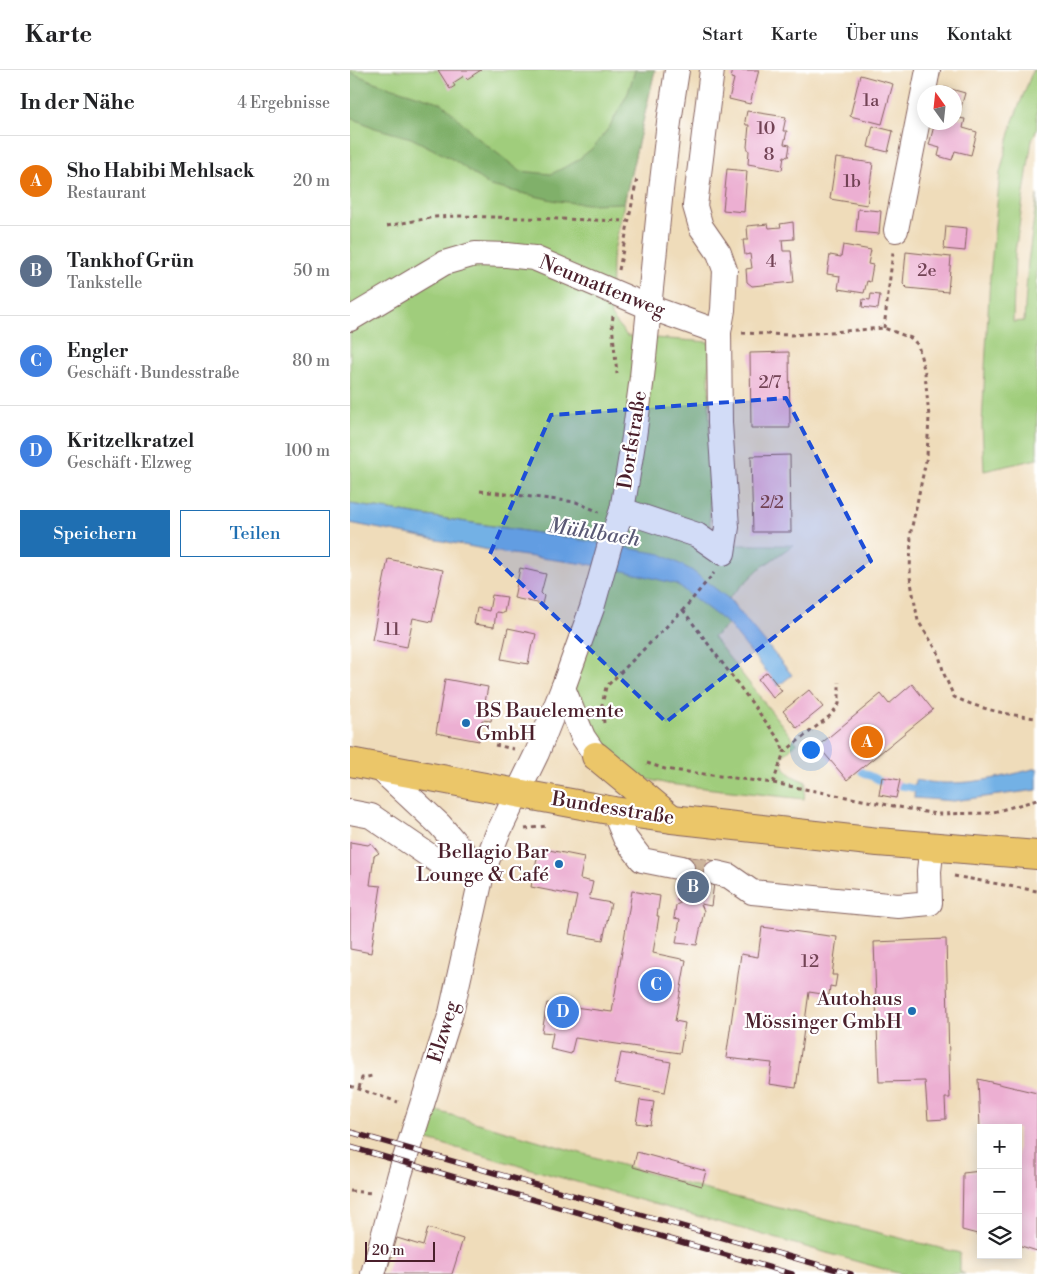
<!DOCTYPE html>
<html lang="de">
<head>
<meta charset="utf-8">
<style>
  body { margin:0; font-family:"Libre Bodoni",serif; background:#f2f2f2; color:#202124 }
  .controls { position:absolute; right:15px; bottom:15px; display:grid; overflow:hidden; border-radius:0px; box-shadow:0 2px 12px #0003 }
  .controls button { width:45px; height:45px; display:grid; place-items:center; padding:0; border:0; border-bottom:1px solid #e0e0e0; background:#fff; color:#202124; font:25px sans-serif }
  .compass { position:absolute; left:567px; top:15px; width:45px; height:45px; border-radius:50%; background:#fff; box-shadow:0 2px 12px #0003; rotate:345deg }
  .scale { position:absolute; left:15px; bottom:12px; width:70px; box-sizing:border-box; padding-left:5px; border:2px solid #4a1f2b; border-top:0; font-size:14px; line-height:18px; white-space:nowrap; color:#4a1f2b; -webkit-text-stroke:4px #fff; paint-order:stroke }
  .you { position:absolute; left:460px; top:679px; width:18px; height:18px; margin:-12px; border:4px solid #fff; border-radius:50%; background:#1a73e8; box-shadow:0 0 0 8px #1a73e833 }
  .badge { display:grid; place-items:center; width:32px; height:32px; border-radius:50%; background:#1f6fb2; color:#fff; font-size:16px; font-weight:700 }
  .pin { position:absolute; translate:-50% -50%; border:2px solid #fff; box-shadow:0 1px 5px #0006 }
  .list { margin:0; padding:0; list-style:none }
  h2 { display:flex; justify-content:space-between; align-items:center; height:65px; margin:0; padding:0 20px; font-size:21px }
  h2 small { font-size:16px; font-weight:400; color:#757577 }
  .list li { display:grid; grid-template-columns:32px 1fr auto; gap:15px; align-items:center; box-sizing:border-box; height:90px; padding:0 20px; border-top:1px solid #e0e0e0 }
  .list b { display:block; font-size:19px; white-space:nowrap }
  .list p { margin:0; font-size:16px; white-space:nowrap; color:#757577 }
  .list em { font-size:16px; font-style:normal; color:#757577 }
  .actions { display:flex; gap:10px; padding:15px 20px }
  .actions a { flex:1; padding:11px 0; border:1px solid #1f6fb2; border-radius:0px; text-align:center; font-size:18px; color:#1f6fb2 }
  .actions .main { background:#1f6fb2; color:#fff }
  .icon { flex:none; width:28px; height:28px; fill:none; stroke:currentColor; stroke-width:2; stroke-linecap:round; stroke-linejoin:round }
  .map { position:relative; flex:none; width:687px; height:1204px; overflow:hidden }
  header { display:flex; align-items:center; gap:30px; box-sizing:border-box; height:70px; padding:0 25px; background:#fff; border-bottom:1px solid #e0e0e0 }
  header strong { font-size:24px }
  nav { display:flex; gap:28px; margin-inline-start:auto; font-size:18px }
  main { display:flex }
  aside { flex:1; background:#fff }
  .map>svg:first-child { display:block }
  .green { fill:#a0cd7b; stroke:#757653 }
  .forest { fill:#80b06b; stroke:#65684b }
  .water { fill:#73b1e5; stroke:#5e6888 }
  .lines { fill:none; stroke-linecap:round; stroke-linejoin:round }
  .stream { stroke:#73b1e5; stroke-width:7 }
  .building { fill:#ecafd2 }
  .minor-tunnel { stroke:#ceb69d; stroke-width:24; stroke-dasharray:24 12; stroke-linecap:butt }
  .minor-casing { stroke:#84615d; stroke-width:26 }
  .major-casing { stroke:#84615d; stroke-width:30 }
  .path { stroke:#84615d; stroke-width:3; stroke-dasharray:4 4; stroke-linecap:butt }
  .minor { stroke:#fff; stroke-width:24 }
  .major { stroke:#ebc669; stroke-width:28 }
  .rail-casing { stroke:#4a1f2b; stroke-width:5.5 }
  .rail { stroke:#fff; stroke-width:4; stroke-dasharray:11; stroke-linecap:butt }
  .marked { fill:#1d4ed8; fill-opacity:0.2; stroke:#1d4ed8; stroke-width:4; stroke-dasharray:10 6; stroke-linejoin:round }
  .poi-dot { fill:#1f6fb2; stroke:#fff; stroke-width:2 }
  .labels { text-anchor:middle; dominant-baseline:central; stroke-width:4.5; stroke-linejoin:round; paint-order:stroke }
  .number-label { font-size:18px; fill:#724355 }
  .street-label { font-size:20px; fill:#4a1f2b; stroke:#fff }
  .poi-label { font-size:20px; fill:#4a1f2b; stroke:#fff; text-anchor:end }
  .water-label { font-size:21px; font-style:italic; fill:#5a5975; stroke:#fff }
</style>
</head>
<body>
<header>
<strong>Karte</strong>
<nav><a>Start</a><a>Karte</a><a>Über uns</a><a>Kontakt</a></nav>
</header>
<main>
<aside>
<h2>In der Nähe<small>4 Ergebnisse</small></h2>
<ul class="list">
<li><span class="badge" style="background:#e8710a">A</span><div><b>Sho Habibi Mehlsack</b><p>Restaurant</p></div><em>20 m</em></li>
<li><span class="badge" style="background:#5c6f8a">B</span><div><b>Tankhof Grün</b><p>Tankstelle</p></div><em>50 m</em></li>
<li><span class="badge" style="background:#3f7fe0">C</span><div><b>Engler</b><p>Geschäft · Bundesstraße</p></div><em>80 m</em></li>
<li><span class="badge" style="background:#3f7fe0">D</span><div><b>Kritzelkratzel</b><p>Geschäft · Elzweg</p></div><em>100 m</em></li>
</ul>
<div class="actions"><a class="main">Speichern</a><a>Teilen</a></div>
</aside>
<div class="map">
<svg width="687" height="1204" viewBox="0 0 687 1204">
  <rect width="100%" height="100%" fill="#fff"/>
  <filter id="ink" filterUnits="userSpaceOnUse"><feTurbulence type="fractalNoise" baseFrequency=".02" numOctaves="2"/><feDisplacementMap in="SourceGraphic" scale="10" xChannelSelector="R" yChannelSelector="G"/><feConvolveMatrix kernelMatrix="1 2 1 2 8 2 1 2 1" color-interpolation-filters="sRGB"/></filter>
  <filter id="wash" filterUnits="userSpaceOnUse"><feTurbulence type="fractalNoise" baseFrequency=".0096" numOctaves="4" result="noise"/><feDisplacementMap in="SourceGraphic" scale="20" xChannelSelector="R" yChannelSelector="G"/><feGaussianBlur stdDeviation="1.12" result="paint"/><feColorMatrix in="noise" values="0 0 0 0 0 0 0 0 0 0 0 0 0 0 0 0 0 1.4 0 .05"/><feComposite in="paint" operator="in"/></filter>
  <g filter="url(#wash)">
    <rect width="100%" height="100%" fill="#efdcba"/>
    <g class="green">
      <path d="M0,0H305L274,133L262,190L261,246L277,266L359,272L360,461L388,475H443L409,499L379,528L391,544L363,567L446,673L432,687C434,704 442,706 456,712L454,729L318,714L288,707L260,691L226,636L225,614L264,477L220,468L0,434Z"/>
      <path d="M683,0H687V59L682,70L665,182L663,252L674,251L678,192L687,125V389L634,401L632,354L640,206L650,103L663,51Z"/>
      <path d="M84,1040L353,1119L610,1183V1202L615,1204H551L75,1069Z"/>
    </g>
    <path class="forest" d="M285,0H305L274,133L238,134L207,131L140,116L104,90L61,68L25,58L0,47V2L24,12L92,33L129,69L170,101L201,104L225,92L244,77L260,56L278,23Z"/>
    <g class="water">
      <path d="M0,434L220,468L311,484L341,500L379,529L442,605L428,616L378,554L326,514L258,497L154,483L0,453Z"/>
      <path d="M687,698V720L603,731L564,728L565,710C607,718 646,709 687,698Z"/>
    </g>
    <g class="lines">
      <path class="stream" d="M512,702L535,713L573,720"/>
    </g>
    <g id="blocks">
      <g class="building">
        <path d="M88,0H131L117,9L114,6L103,13L105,16L100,19Z"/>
        <path d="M383,0H409L400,34L379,29L384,9L381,8Z"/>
        <path d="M510,5L543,14L532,54L500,46Z"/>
        <path d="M594,17L615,23L608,48L615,49L613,58L627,62L621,85L605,81L602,90L588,86L590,78L579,75L585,52H604V22H593Z"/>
        <path d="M397,41L436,47L433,61H437L434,74L440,75L438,87L434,86L432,100L398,94L399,81L397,77L399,55H396L395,51Z"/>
        <path d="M523,56L543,61L538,82L518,77Z"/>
        <path d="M486,88L523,93L517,135L480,129Z"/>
        <path d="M377,99L397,101L394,142L373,140Z"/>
        <path d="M508,139L531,141L529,164L506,162Z"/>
        <path d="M443,152L444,169L432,170L433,181H441L444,212L402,216L397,212L396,199L402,198L400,184L395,185L393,170H398L397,156L418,154L419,158L431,157L430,154Z"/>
        <path d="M596,156L617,158L615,181L594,179Z"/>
        <path d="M493,175L521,180L518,194L523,195L520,212L517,211L514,223L488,219L490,206L477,204L480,185L491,187Z"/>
        <path d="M556,182L601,187L598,222L557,218L553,214Z"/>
        <path d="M521,224L530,225L528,239L512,237L513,229L520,230Z"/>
        <path d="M439,282L440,358H401L400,283Z"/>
        <path d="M440,385L441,462H403L401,386Z"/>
        <path d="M38,489L93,500L82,552L63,548L57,577L22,570Z"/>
        <path d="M170,498L196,504L191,523L194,526L192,534L164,528Z"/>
        <path d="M142,525L157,527L154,543L146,542L144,557L124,554L127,538L139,541Z"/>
        <path d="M158,558L186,564L184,573L182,574L178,594L151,589Z"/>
        <path d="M417,602L432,621L423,628L408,609Z"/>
        <path d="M95,609L138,617L134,637L143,639L141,651L132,650L129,671L86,663Z"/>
        <path d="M562,614L583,640L497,710L468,676L531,624L539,634Z"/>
        <path d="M459,620L473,637L447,658L433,641Z"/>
        <path d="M532,707L550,710L546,728L529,725Z"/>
        <path d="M0,772L18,775L21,773L29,783L24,786L20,815L31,816L21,883L0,879Z"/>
        <path d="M189,778L234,787L230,809L243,812L239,829L261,833L253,870L219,864L227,826L181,817Z"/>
        <path d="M334,786L367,791L361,836L351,834L354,841L347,875L326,873L330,849L324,848L326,835L332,832L327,831Z"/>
        <path d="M282,821L310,826L307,846H309L303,883L336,890L325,951L335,953L330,983L225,968L221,984L200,979L203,963L192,962L197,933L214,936L216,930L219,929L222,930L224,937L262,942Z"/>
        <path d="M412,857L487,867L482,905H487L485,917L480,916L479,925L459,922L446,1018L419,1014L422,993L376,988L391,884L408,887Z"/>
        <path d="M596,869L600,1028H595L596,1049L578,1050L575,1011L529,1012L524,872Z"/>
        <path d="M271,983L321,992L315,1022L265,1013Z"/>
        <path d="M628,1009L687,1023V1181L668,1175V1058H630Z"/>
        <path d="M290,1030L304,1032L300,1055L286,1053Z"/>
        <path d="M287,1082L356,1101L352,1116L283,1097Z"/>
        <path d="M631,1101V1165L612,1160L613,1103Z"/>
        <path d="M78,1158L113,1169L102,1204H36L47,1168L73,1176Z"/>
      </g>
    </g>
  </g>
  <g filter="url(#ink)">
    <use href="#blocks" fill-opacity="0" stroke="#84615d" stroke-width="1"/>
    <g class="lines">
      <path class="minor-tunnel" d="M332,798L366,803"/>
      <g class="minor-casing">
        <g id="minor">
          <path d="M546,160L578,0"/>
          <path d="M0,249L94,193L125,184L157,185L184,188L299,237L369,262"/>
          <path d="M272,440L347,465L373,483L377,457L370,353L369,262L373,240L375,200L369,183L351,157L345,136L362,0"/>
          <path d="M213,618L233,667L246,686"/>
          <path d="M28,697L90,755L132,804"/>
          <path d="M264,741L275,768L292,790L332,798"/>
          <path d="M0,742L21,746L93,795L132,804"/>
          <path d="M366,803L379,806L402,822L548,836L580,833L579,801L582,775"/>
          <path d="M23,1204L50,1104L101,943L132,804L147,765L187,683L213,618L242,538L260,474L272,440L284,367L292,307L311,120L319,52L327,0"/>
        </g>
      </g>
      <g class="major-casing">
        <g id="major">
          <path d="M246,686L322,749"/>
          <path d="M0,692L264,741L322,749L528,772L687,785"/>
        </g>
      </g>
      <g class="path">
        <path d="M37,156L85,147L108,146L277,151"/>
        <path d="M269,200L287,108"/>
        <path d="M263,246L262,254L267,304"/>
        <path d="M534,258L543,182"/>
        <path d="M392,263L441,265L534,258L561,268L568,275L575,303L579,347L577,386L561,461L560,507L568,551L588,582L594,604L604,627C630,639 658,645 687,648"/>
        <path d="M130,421L226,432L249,442"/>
        <path d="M333,540L430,671L434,682"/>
        <path d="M254,653L252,635L256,617L333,540L364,503"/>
        <path d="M145,675L164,679"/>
        <path d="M297,693L315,699L423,713L586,744L640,743L687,730"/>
        <path d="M423,713L434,682L481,645L489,634V612"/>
        <path d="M175,759L196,756"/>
        <path d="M604,806L687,821"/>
        <path d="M0,1016L48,1032"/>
        <path d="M9,1018L12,1008L22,1006"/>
        <path d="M0,1121L22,1123"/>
      </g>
      <use href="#minor" class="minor"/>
      <use href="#major" class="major"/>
      <g class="rail-casing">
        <g id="rail">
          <path d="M0,1062L501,1204"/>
          <path d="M0,1077L442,1204"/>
        </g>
      </g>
      <use href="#rail" class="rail"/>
    </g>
  </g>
  <path class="marked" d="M436,328L521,491L316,652L140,484L201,345Z"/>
  <g class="poi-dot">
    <circle cx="116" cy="653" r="5"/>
    <circle cx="209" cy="794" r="5"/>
    <circle cx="562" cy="941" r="5"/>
  </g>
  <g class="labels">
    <g class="number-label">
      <text x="521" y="30">1a</text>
      <text x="416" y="58">10</text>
      <text x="419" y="84">8</text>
      <text x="502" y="111">1b</text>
      <text x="421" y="191">4</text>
      <text x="577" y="200">2e</text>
      <text x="420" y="312">2/7</text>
      <text x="422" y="432">2/2</text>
      <text x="42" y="559">11</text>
      <text x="460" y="891">12</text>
    </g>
    <g class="street-label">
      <text transform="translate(252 217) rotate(22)">Neumattenweg</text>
      <text transform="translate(283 370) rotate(-81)">Dorfstraße</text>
      <text transform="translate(263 739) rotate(9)">Bundesstraße</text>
      <text transform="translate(94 962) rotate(-73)">Elzweg</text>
    </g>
    <g class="poi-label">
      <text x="126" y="641" text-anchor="start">BS Bauelemente<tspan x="126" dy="23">GmbH</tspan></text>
      <text x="199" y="782">Bellagio Bar<tspan x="199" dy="23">Lounge &amp; Café</tspan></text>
      <text x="552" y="929">Autohaus<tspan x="552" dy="23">Mössinger GmbH</tspan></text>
    </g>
    <g class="water-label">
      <text transform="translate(244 463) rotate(9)">Mühlbach</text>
    </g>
  </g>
</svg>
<div class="controls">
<button>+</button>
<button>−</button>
<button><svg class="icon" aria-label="layers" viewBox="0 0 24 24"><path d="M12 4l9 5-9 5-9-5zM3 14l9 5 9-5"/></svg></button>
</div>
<svg class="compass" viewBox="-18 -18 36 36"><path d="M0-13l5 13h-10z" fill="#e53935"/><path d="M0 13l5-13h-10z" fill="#757577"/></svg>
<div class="scale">20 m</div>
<div class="you"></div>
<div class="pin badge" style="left:517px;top:672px;background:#e8710a">A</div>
<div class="pin badge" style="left:343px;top:817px;background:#5c6f8a">B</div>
<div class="pin badge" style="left:306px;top:915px;background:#3f7fe0">C</div>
<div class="pin badge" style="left:213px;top:942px;background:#3f7fe0">D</div>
</div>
</main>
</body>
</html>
